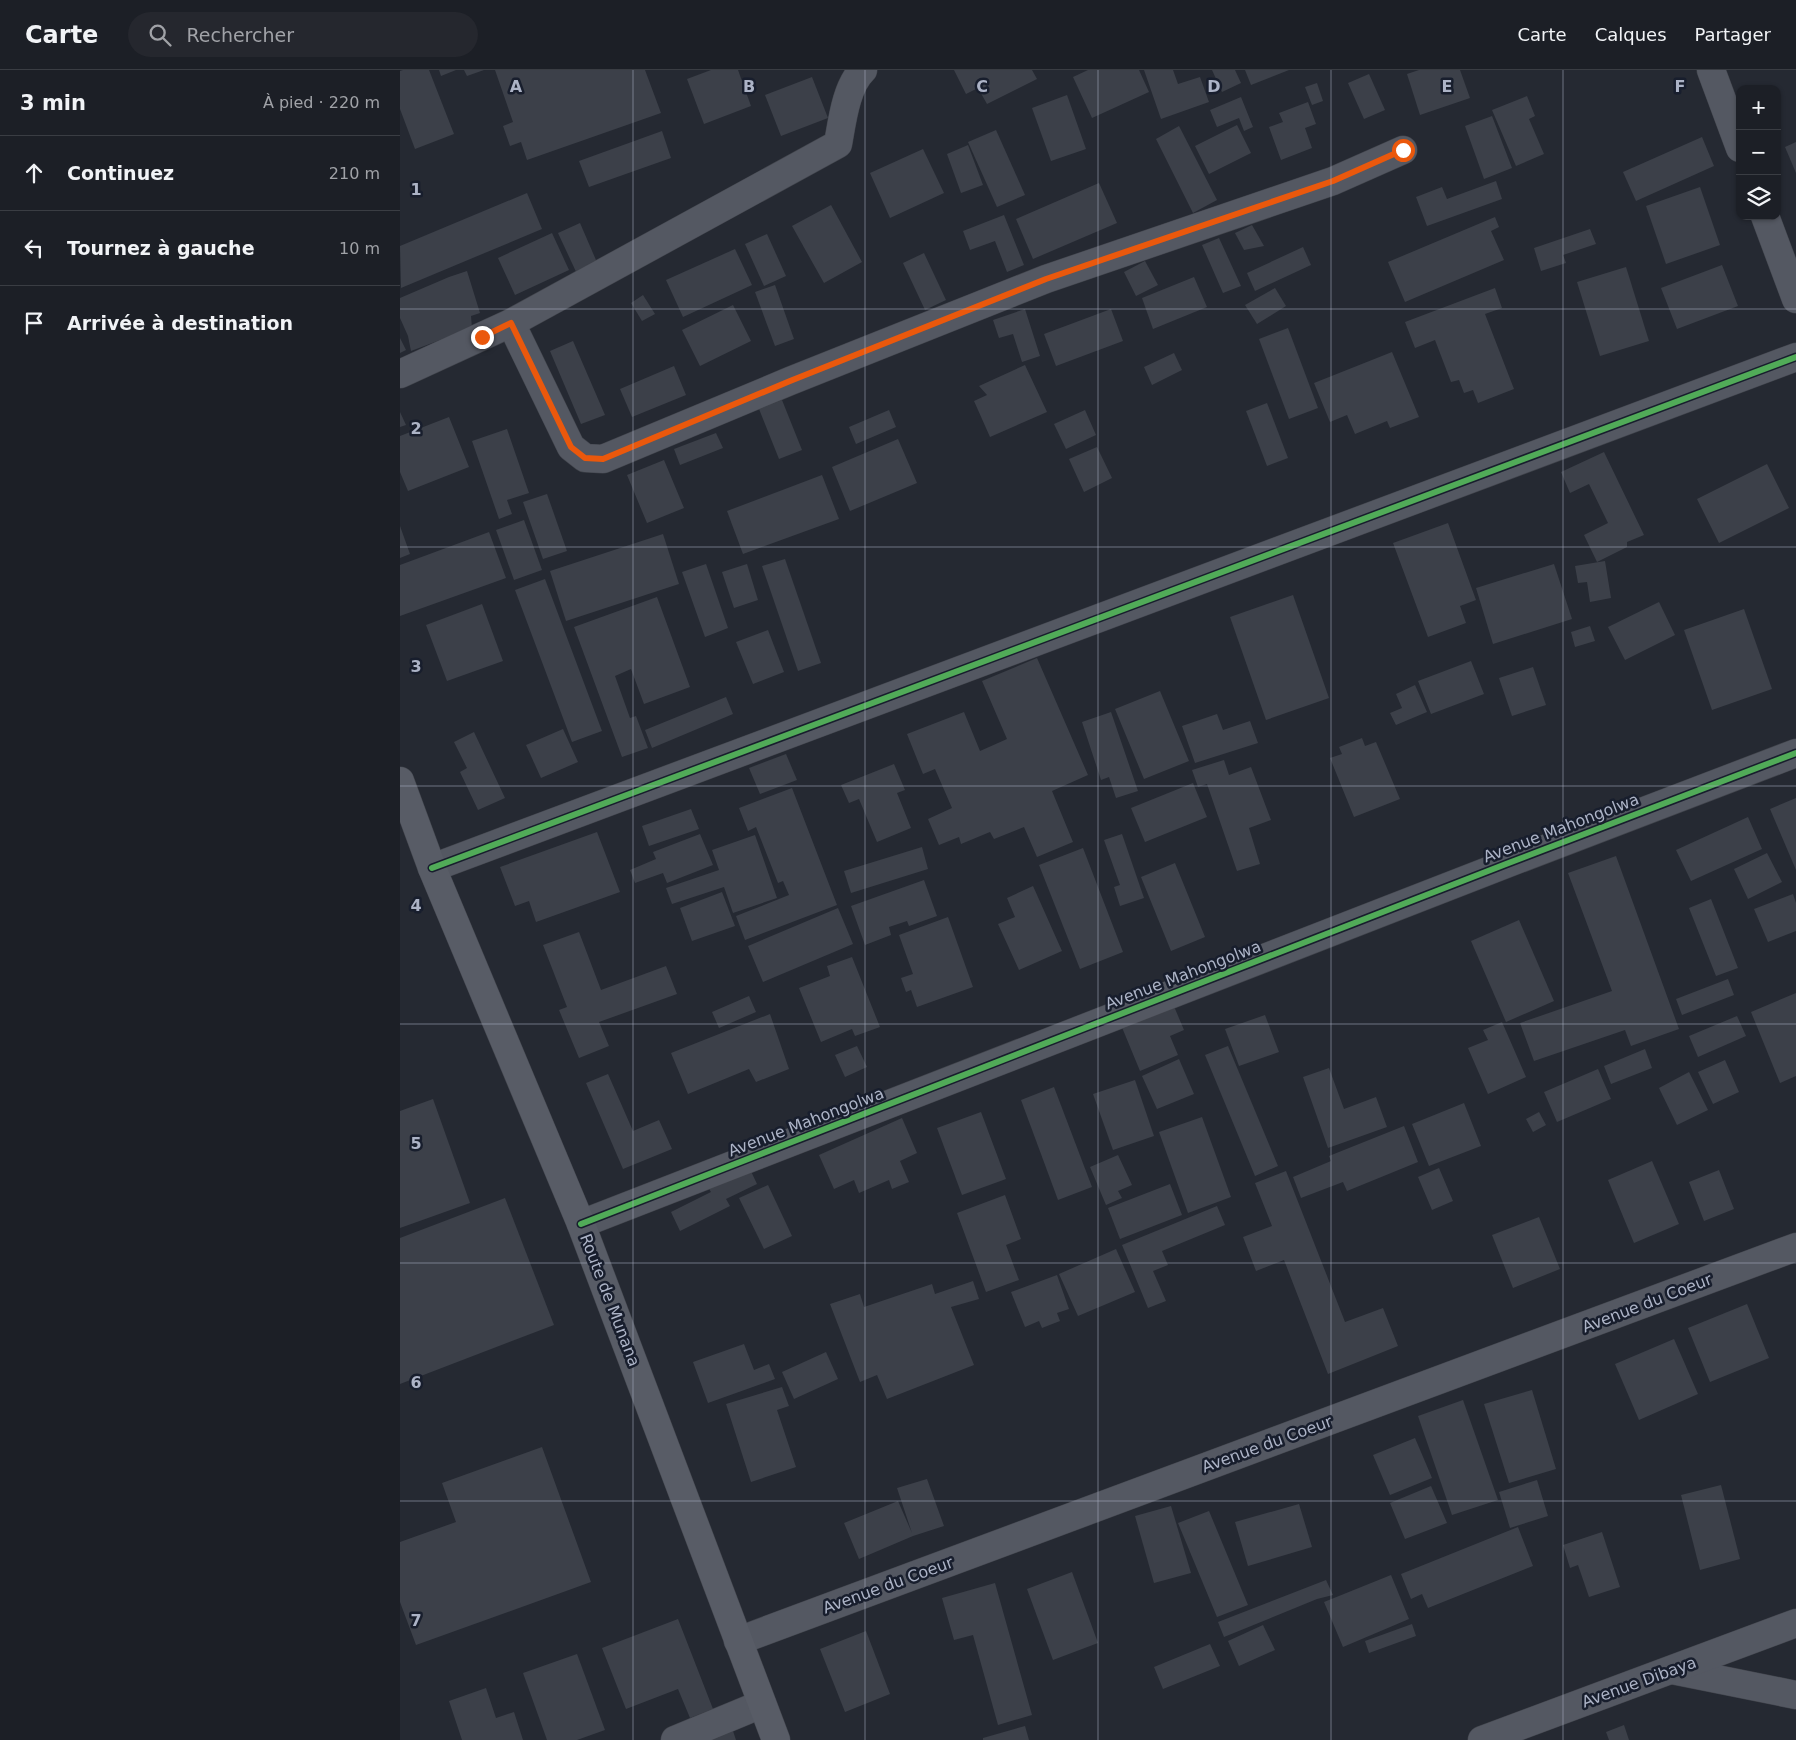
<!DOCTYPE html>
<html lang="fr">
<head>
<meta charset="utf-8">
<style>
  body { margin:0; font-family:"DejaVu Sans",sans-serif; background:#25272e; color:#f1f3f6 }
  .controls { position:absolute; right:15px; top:15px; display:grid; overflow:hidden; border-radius:10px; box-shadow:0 1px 4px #0004 }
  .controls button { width:45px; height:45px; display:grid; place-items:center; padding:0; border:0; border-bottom:1px solid #3a3d43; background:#1c1f26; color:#f1f3f6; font:25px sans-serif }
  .stop { position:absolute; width:15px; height:15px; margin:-11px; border:4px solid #ea580c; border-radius:50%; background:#fff }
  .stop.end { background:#ea580c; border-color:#fff; box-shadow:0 1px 5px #0008 }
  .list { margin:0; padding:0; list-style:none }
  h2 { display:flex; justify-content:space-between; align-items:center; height:65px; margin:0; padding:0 20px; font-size:21px }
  h2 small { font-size:16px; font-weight:400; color:#a0a2a7 }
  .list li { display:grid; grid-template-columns:32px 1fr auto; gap:15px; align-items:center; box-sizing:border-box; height:75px; padding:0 20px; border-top:1px solid #3a3d43 }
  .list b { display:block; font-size:19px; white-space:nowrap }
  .list em { font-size:16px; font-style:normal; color:#a0a2a7 }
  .icon { flex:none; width:28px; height:28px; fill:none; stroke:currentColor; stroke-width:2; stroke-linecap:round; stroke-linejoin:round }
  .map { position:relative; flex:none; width:1396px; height:1670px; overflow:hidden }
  header { display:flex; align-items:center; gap:30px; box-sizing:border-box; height:70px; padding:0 25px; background:#1c1f26; border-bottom:1px solid #3a3d43 }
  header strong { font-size:24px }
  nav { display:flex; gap:28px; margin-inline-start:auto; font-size:18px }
  .search { width:350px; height:45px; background:#25272e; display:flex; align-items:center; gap:12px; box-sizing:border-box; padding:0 18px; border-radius:28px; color:#a0a2a7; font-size:19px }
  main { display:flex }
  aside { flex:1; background:#1c1f26 }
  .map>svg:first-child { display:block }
  .building { fill:#3c4049 }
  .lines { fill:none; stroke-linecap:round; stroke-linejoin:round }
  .street-casing { stroke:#41444c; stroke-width:29 }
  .secondary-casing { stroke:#41444c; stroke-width:29 }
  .street { stroke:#545862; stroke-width:28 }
  .secondary { stroke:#585c66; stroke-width:28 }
  .cycleway-casing { stroke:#181e2d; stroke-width:9 }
  .cycleway { stroke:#51ab58; stroke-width:6 }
  .route { stroke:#ea580c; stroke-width:6 }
  .grid { fill:none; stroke:#acb3c6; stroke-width:1; stroke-opacity:0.55 }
  .labels { text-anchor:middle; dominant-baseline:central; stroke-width:5; stroke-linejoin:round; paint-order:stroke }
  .street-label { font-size:16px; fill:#acb3c6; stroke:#181e2d }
  .grid-label { font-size:16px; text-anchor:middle; font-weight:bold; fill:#acb3c6; stroke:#181e2d; stroke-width:5; stroke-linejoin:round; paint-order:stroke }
</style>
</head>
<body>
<header>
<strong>Carte</strong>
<div class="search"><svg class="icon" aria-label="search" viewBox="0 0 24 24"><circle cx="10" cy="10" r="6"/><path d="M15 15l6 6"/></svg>Rechercher</div>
<nav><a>Carte</a><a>Calques</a><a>Partager</a></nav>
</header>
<main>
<aside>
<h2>3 min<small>À pied · 220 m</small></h2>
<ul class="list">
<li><svg class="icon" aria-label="ahead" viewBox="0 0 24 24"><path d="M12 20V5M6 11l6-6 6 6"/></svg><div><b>Continuez</b></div><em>210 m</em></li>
<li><svg class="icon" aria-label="left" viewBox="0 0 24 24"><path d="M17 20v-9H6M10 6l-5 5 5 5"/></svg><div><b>Tournez à gauche</b></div><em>10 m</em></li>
<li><svg class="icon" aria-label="arrive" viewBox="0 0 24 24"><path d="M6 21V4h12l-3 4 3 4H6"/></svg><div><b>Arrivée à destination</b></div></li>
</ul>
</aside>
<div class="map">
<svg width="1396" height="1670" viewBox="0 0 1396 1670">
  <rect width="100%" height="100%" fill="#252932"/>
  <g class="building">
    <path d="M3,0H29L54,64L15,79L0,39V1Z"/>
    <path d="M39,0H56L41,6Z"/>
    <path d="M64,0H84L67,6Z"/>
    <path d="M95,0H245L261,43L127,90L121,72L110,76L103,56L113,52Z"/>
    <path d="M311,0H338L351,36L304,54L287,9Z"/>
    <path d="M554,0H632L637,9L587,34L578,18L566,24Z"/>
    <path d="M688,0H739L749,22L692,48L673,7Z"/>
    <path d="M744,0H773L778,14L800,7L809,32L761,49Z"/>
    <path d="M812,0H835L841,13L822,22Z"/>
    <path d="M845,0H889L851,15Z"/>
    <path d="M1019,0H1060L1070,28L1020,45L1007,4Z"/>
    <path d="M969,4L985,40L964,49L948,13Z"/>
    <path d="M412,7L428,48L381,66L365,25Z"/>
    <path d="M917,13L923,31L912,35L905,17Z"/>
    <path d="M667,25L686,79L651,91L632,38Z"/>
    <path d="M1127,26L1135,46L1129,49L1144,84L1116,96L1092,40Z"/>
    <path d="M841,27L853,57L844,61L839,48L817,57L810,40Z"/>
    <path d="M908,32L916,54L905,58L912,78L881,90L869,57L883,52L879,43Z"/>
    <path d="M1092,46L1112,98L1084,109L1065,56Z"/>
    <path d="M837,55L851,83L809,104L795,76Z"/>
    <path d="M779,56L817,130L793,143L756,69Z"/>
    <path d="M596,60L625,125L597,137L568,72Z"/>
    <path d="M262,61L271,88L189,117L179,91Z"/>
    <path d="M1302,67L1314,96L1236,131L1223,102Z"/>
    <path d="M1396,72V103L1385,77Z"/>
    <path d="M568,75L583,115L561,123L547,84Z"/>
    <path d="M523,79L544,123L490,148L470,103Z"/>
    <path d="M1096,111L1102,129L1027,156L1016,127L1042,117L1047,129Z"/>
    <path d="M699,113L717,153L633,189L616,149Z"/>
    <path d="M1300,117L1320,175L1266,194L1246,136Z"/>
    <path d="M127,123L142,159L1,218L0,176Z"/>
    <path d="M431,135L462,192L424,213L392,156Z"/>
    <path d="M604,145L624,195L607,202L595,171L570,180L563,161Z"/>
    <path d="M1095,147L1099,157L1091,161L1104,190L1005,232L988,192Z"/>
    <path d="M180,153L199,197L178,206L158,163Z"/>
    <path d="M852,155L864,176L844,180L835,163Z"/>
    <path d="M1190,159L1196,174L1163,185L1166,193L1141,201L1134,178Z"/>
    <path d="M152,163L169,200L115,225L98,188Z"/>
    <path d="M367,164L386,206L364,216L345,174Z"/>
    <path d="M819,168L841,216L823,223L802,175Z"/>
    <path d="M903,177L911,195L855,221L847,203Z"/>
    <path d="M335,179L352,215L283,247L266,210Z"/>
    <path d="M524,183L546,230L525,240L503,193Z"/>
    <path d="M745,191L758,215L736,226L724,202Z"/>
    <path d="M1322,195L1338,236L1277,259L1261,218Z"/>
    <path d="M1226,197L1249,271L1200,286L1177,212Z"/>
    <path d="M67,201L80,243L71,246L72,258L11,281L8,266L0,248V228L49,207Z"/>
    <path d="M794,207L807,237L753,259L742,228Z"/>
    <path d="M375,215L394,269L375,276L355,222Z"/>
    <path d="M875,218L886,236L857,254L845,235Z"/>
    <path d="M1095,218L1102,238L1085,244L1114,319L1078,333L1073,320L1064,323L1059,310L1051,312L1035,270L1015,278L1005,252Z"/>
    <path d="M243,225L255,244L242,251L231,233Z"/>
    <path d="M333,235L351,271L300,296L282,260Z"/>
    <path d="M625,239L640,286L622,292L613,264L599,268L593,250Z"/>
    <path d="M711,239L723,271L656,296L644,264Z"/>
    <path d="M888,258L918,338L889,349L859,269Z"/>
    <path d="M0,268L6,280L0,283Z"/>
    <path d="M173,271L205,345L181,354L150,281Z"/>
    <path d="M992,282L1019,347L990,358L987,351L955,364L947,345L930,352L914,313Z"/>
    <path d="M774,283L782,300L752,315L744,297Z"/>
    <path d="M625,295L647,342L590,367L574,331L587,325L579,316Z"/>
    <path d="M274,296L286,325L232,347L220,319Z"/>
    <path d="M382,330L402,380L379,389L359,339Z"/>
    <path d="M867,333L888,388L867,396L846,341Z"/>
    <path d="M489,340L496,357L456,374L449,357Z"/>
    <path d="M685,340L696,365L666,379L654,354Z"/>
    <path d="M0,342L6,355L0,357Z"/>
    <path d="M49,347L69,397L8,421L0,402V366Z"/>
    <path d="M107,359L129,423L107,430L112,444L99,449L72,371Z"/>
    <path d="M316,363L323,378L280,395L274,379Z"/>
    <path d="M498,369L517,413L450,441L432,397Z"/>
    <path d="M697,377L712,408L684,422L669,389Z"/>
    <path d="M1204,382L1244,465L1227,472V477L1197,492L1184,465L1208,453L1189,414L1170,423L1161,402Z"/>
    <path d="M264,390L284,438L247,453L227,405Z"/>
    <path d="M1367,394L1389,438L1319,473L1297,429Z"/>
    <path d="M422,405L439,449L343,484L327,441Z"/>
    <path d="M147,424L167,481L143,489L123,432Z"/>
    <path d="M124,450L142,500L114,510L96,460Z"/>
    <path d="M1048,453L1076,530L1060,536L1066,553L1028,567L993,473Z"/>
    <path d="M0,456L10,484L0,488Z"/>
    <path d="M89,462L106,508L0,546V495Z"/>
    <path d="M263,464L279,514L166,551L150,501Z"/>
    <path d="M385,489L421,593L398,601L362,496Z"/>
    <path d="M1205,491L1211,528L1190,532L1187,512L1178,513L1175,496Z"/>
    <path d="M306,494L328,558L305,567L282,502Z"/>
    <path d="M347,494L358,530L334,538L322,502Z"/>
    <path d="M1154,494L1172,549L1093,574L1076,518Z"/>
    <path d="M145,509L202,661L172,672L115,520Z"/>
    <path d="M893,525L929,628L866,650L830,547Z"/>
    <path d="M257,527L290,617L244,634L231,599L215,606L230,648L236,646L248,678L222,687L174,557Z"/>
    <path d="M1259,532L1275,565L1225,590L1208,557Z"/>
    <path d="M82,534L103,591L47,611L26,555Z"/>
    <path d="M1344,539L1372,619L1312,640L1284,560Z"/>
    <path d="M1190,556L1195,571L1175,577L1171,562Z"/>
    <path d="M368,560L384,602L353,614L336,572Z"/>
    <path d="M637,588L688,705L652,721L673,772L637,787L624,757L594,769L590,762L561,774L559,767L539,775L528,749L552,738L535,699L523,704L507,664L564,642L580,681L607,669L582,611Z"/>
    <path d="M1071,591L1084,624L1031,644L1018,611Z"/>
    <path d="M1133,597L1146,635L1112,646L1099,608Z"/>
    <path d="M1015,615L1027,642L996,655L990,643L1002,638L996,624Z"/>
    <path d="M760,621L789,691L744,709L715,639Z"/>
    <path d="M326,627L333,644L252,678L245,660Z"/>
    <path d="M711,642L738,721L716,728L709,707L701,710L682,652Z"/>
    <path d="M817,644L823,660L850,651L858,673L795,693L782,656Z"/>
    <path d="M163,659L178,692L141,708L126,675Z"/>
    <path d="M74,662L105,728L78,740L60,702L67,698L54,672Z"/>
    <path d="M962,668L965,676L976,672L1000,729L954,747L930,688L942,684L939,677Z"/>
    <path d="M386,684L397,710L360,724L349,698Z"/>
    <path d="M824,690L829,705L851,697L871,750L849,758L860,794L837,801L807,714L798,717L792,700Z"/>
    <path d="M494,694L505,720L497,723L511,758L477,772L459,729L449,733L441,715Z"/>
    <path d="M793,713L807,747L745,772L731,738Z"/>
    <path d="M392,718L437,835L345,870L336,846L389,825L383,811L378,813L356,757L348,761L339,738Z"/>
    <path d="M1396,728V800L1370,739Z"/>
    <path d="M291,739L299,759L249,776L242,756Z"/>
    <path d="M1348,747L1362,779L1291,811L1276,780Z"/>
    <path d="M197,762L220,822L136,852L129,831L115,836L100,797Z"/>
    <path d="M300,764L313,795L267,813L263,803L235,813L230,800L256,789L253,782Z"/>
    <path d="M722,764L744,828L720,836L714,817L720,815L704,770Z"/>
    <path d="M355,765L377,828L333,843L324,817L272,834L266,818L319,800L312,780Z"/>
    <path d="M522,777L528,799L451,823L444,801Z"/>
    <path d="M683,778L723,882L680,899L639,795Z"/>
    <path d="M1367,783L1382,812L1348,829L1334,799Z"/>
    <path d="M1216,786L1279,959L1231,976L1225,960L1134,991L1120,953L1212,921L1168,803Z"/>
    <path d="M775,793L805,867L771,881L741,807Z"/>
    <path d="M524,810L537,846L509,856L507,851L489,857L491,865L465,875L451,836Z"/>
    <path d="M633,816L662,881L619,900L598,854L615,847L607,828Z"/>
    <path d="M322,822L335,856L292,871L280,838Z"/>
    <path d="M1393,824L1396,833V861L1368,872L1354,839Z"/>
    <path d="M1311,829L1338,898L1316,906L1289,838Z"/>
    <path d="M438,838L453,874L363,912L348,876Z"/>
    <path d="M548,847L573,917L517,937L511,920L506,922L501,908L513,904L499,865Z"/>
    <path d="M1119,850L1154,931L1106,952L1071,871Z"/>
    <path d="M179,862L201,920L266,896L277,924L199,952L209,976L179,988L159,940L167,937L143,875Z"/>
    <path d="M452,887L480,957L455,966L452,959L421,972L399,918L430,906L427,896Z"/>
    <path d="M1328,909L1334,925L1282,945L1276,929Z"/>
    <path d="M1396,923V1006L1380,1013L1351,942Z"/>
    <path d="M349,926L356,942L319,958L312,942Z"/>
    <path d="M773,934L784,960L770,966L778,985L740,1001L721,955Z"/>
    <path d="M370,944L389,999L356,1012L349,999L288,1024L271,983Z"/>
    <path d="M865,945L879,982L839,996L825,959Z"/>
    <path d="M1337,946L1346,966L1298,987L1289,966Z"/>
    <path d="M1102,952L1126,1007L1088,1024L1068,978L1088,970L1083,960Z"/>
    <path d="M457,976L467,997L445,1007L435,985Z"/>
    <path d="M828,976L878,1096L855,1106L805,985Z"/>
    <path d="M1245,979L1252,998L1211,1014L1204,996Z"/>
    <path d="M779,989L794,1024L757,1039L742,1006Z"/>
    <path d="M1325,990L1339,1022L1313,1034L1298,1002Z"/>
    <path d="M929,998L944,1039L976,1027L987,1057L928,1078L903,1007Z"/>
    <path d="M1198,999L1211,1029L1157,1052L1144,1022Z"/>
    <path d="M1289,1002L1308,1040L1277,1055L1259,1018Z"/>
    <path d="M208,1004L233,1061L259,1050L272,1079L223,1099L186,1013Z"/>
    <path d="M735,1010L754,1066L713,1080L693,1024Z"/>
    <path d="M654,1017L692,1117L658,1130L621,1030Z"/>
    <path d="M33,1029L70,1133L0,1158V1041Z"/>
    <path d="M1064,1033L1081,1076L1029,1096L1012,1054Z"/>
    <path d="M581,1042L606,1109L562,1125L537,1058Z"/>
    <path d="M1139,1042L1146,1055L1133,1062L1126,1049Z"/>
    <path d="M802,1047L831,1127L788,1143L759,1062Z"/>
    <path d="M502,1048L517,1083L500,1091L509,1112L492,1119L489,1110L459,1123L454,1110L434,1119L419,1085Z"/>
    <path d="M1004,1056L1018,1092L947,1121L943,1112L901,1128L893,1107L931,1091L929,1086Z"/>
    <path d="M718,1085L732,1115L718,1121L722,1128L706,1135L690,1097Z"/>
    <path d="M1252,1091L1279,1154L1234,1173L1208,1110Z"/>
    <path d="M349,1097L357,1114L326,1129L330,1136L280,1161L271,1142L311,1122L308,1117Z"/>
    <path d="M1039,1098L1053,1131L1032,1140L1018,1107Z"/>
    <path d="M1319,1100L1334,1139L1304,1151L1289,1112Z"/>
    <path d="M886,1101L945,1252L983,1238L998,1276L928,1304L884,1190L856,1201L843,1167L872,1156L855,1113Z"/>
    <path d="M770,1114L782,1145L720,1169L708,1138Z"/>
    <path d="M368,1115L392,1166L364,1179L339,1128Z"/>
    <path d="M605,1125L621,1169L606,1175L619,1210L586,1222L557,1143Z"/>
    <path d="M105,1128L154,1255L0,1314V1168Z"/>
    <path d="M817,1136L825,1155L762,1181L768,1195L753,1201L766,1231L748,1238L722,1175Z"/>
    <path d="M1139,1147L1160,1199L1113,1218L1092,1165Z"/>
    <path d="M716,1179L735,1222L678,1246L659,1204Z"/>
    <path d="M657,1205L669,1239L657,1243L660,1251L642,1258L639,1251L625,1257L611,1222Z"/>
    <path d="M573,1211L579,1229L551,1237L574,1295L487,1329L477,1305L460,1312L430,1234L460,1224L464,1237L532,1214L535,1224Z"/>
    <path d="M1347,1234L1369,1288L1310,1312L1288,1258Z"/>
    <path d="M1274,1269L1298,1324L1239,1350L1215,1294Z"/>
    <path d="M344,1274L354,1300L369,1294L375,1309L308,1333L293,1292Z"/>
    <path d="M426,1282L438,1309L394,1329L382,1302Z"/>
    <path d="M382,1317L389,1336L377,1340L396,1397L351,1412L326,1334Z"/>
    <path d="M1132,1320L1156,1399L1109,1413L1084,1334Z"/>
    <path d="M1063,1330L1098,1430L1052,1445L1018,1346Z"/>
    <path d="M1015,1368L1032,1408L990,1425L973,1385Z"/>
    <path d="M142,1377L191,1512L16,1575L0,1532V1472L56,1452L42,1413Z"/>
    <path d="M527,1409L544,1456L513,1466L459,1489L444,1453L498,1431L512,1463L497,1418Z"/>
    <path d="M1137,1410L1148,1446L1110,1458L1099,1422Z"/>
    <path d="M1321,1415L1340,1489L1300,1500L1281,1425Z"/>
    <path d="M1031,1416L1047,1453L1005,1469L990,1433Z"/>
    <path d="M899,1434L912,1477L848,1496L835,1452Z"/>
    <path d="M771,1436L791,1503L754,1513L735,1446Z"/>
    <path d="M809,1441L848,1535L817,1547L778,1453Z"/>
    <path d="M1118,1457L1133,1496L1028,1538L1022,1524L1011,1529L1001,1504Z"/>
    <path d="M1202,1462L1220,1517L1189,1527L1178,1495L1170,1498L1163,1475Z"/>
    <path d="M672,1502L698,1573L653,1590L627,1519Z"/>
    <path d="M991,1505L1009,1549L943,1577L924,1532Z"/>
    <path d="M926,1510L933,1525L917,1529L824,1567L818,1552Z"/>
    <path d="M595,1513L632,1645L598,1655L573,1565L554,1570L542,1528Z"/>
    <path d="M278,1549L313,1639L290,1648L278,1619L226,1639L202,1578Z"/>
    <path d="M1012,1554L1016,1566L969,1583L965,1571Z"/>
    <path d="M863,1555L875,1580L839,1596L828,1571Z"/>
    <path d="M466,1561L490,1624L445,1642L420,1579Z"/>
    <path d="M810,1574L820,1596L763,1619L754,1597Z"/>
    <path d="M177,1584L205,1660L177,1670H147L123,1603Z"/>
    <path d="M86,1618L96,1648L114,1642L123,1670H62L49,1631Z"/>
    <path d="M1224,1655L1229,1670H1209L1206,1662Z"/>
    <path d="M625,1656L629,1670H583V1668Z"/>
    <path d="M333,1661L336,1670H312Z"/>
  </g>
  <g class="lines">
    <g class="street-casing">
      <g id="street">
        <path d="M1311,0L1340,78"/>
        <path d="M1365,146L1396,229"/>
        <path d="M111,253L171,377L185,388L203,389L390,311L646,209L933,111L1003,80"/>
        <path d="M0,304L111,253L438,74C442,52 446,16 463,0"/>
        <path d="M32,798L1396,287"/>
        <path d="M181,1154L1106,794L1396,683"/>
        <path d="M338,1571L1396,1177"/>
        <path d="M1272,1600L1396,1625"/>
        <path d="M275,1670L362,1634"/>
        <path d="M1082,1670L1396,1553"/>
      </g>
    </g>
    <g class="secondary-casing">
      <path id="secondary" d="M0,711L32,798L181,1154L376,1670"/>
    </g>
    <use href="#street" class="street"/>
    <use href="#secondary" class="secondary"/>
    <g class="cycleway-casing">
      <g id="cycleway">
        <path d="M32,798L1396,287"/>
        <path d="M181,1154L1106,794L1396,683"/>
      </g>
    </g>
    <use href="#cycleway" class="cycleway"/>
  </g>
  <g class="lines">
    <path class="route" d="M82,267L111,253L171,377L185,388L203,389L390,311L646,209L933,111L1003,80"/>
  </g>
  <path class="grid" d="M233,0V1670M465,0V1670M698,0V1670M931,0V1670M1163,0V1670M0,239H1396M0,477H1396M0,716H1396M0,954H1396M0,1193H1396M0,1431H1396"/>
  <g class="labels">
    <g class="street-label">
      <text transform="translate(1161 758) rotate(-21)">Avenue Mahongolwa</text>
      <text transform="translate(783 905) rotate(-21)">Avenue Mahongolwa</text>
      <text transform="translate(406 1052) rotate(-21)">Avenue Mahongolwa</text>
      <text transform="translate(210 1230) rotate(69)">Route de Munana</text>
      <text transform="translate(1247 1233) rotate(-21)">Avenue du Coeur</text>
      <text transform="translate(867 1374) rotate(-20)">Avenue du Coeur</text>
      <text transform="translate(488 1515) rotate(-20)">Avenue du Coeur</text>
      <text transform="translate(1239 1612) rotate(-20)">Avenue Dibaya</text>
    </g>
  </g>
  <g class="grid-label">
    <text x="116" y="22">A</text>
    <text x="349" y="22">B</text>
    <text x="582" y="22">C</text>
    <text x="814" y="22">D</text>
    <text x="1047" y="22">E</text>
    <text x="1280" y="22">F</text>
    <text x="16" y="125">1</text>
    <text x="16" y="364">2</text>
    <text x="16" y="602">3</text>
    <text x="16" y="841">4</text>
    <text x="16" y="1079">5</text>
    <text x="16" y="1318">6</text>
    <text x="16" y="1556">7</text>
  </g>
</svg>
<div class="controls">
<button>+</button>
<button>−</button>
<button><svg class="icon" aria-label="layers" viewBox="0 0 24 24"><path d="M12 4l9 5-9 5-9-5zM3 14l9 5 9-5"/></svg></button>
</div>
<div class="stop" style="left:1003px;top:80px"></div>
<div class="stop end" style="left:82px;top:267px"></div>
</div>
</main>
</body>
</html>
